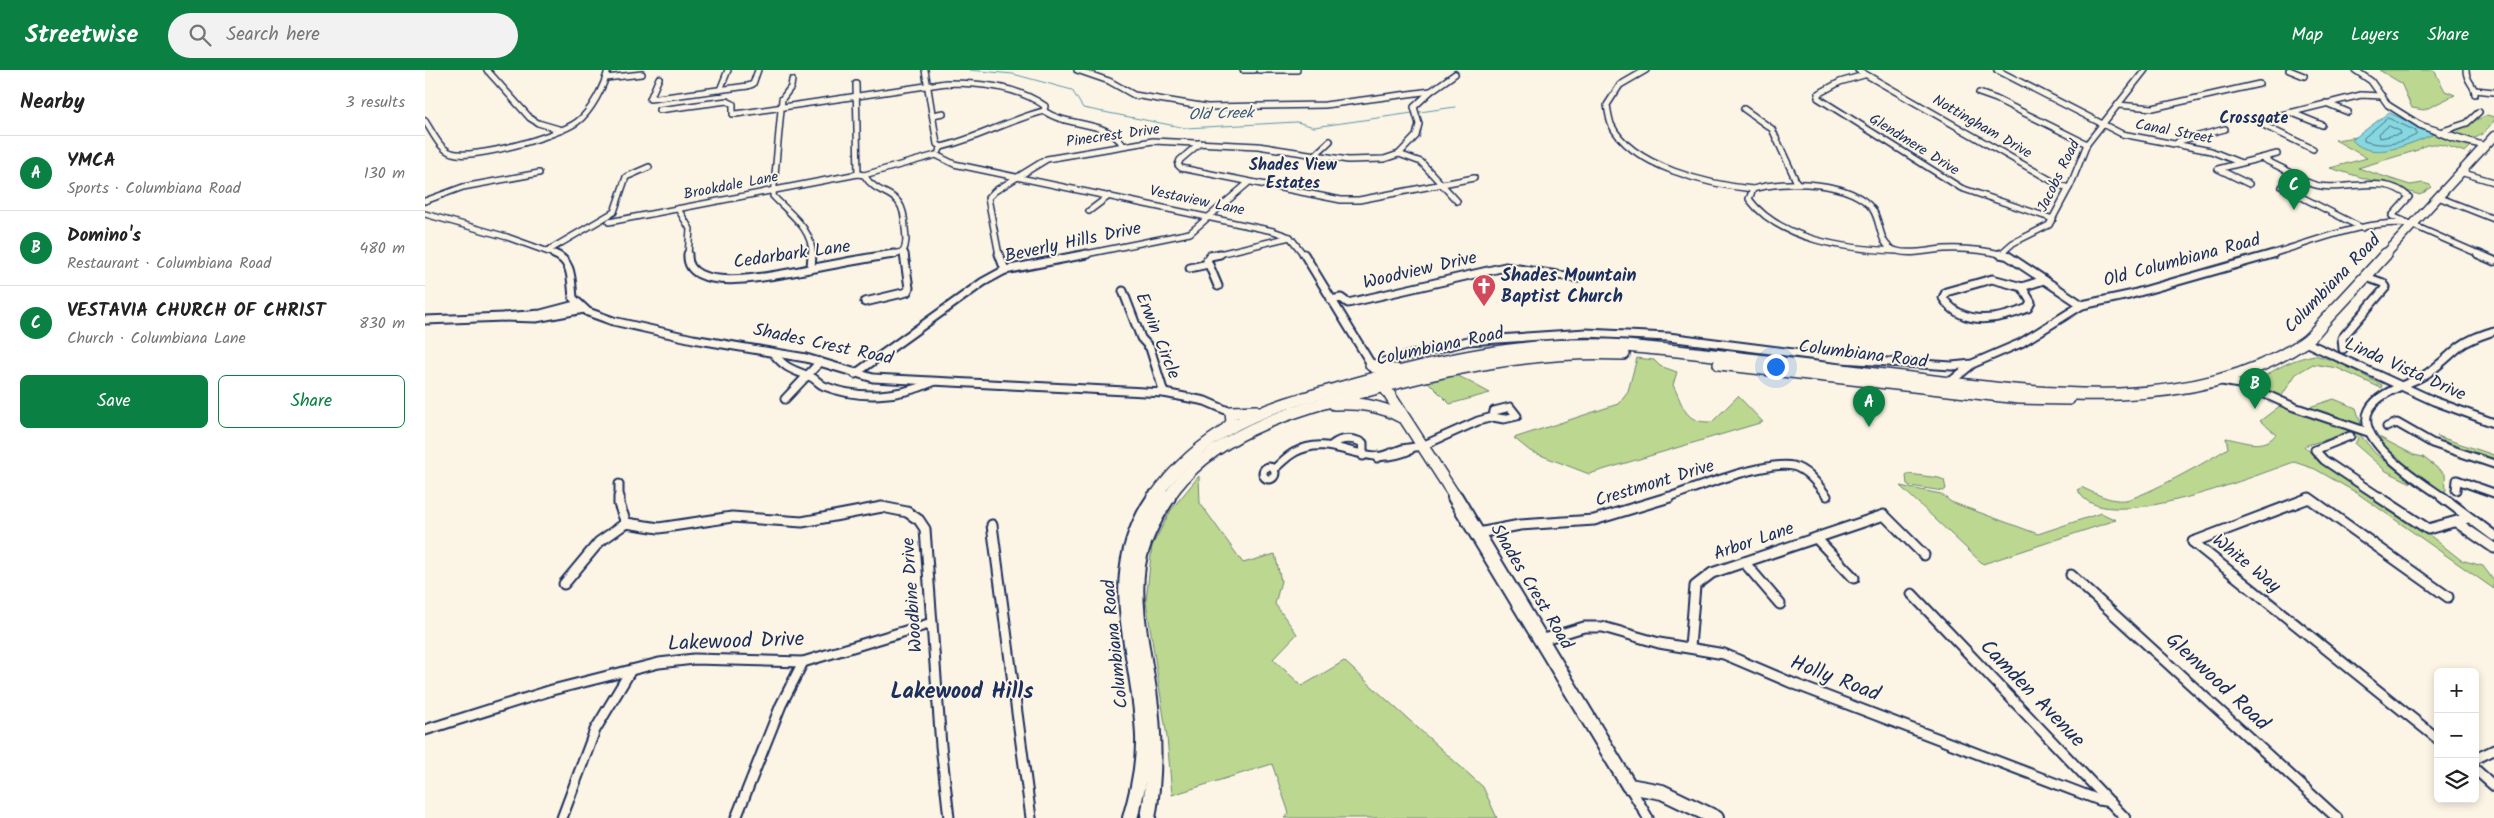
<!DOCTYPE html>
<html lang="en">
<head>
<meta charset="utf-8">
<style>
  body { margin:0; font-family:Kalam,sans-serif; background:#f2f2f2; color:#222 }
  .controls { position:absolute; right:15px; bottom:15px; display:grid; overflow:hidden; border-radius:8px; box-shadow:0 2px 8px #0003 }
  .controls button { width:45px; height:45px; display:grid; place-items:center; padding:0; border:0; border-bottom:1px solid #e0e0e0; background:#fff; color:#222; font:25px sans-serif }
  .you { position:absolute; left:1350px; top:296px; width:18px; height:18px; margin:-12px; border:4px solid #fff; border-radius:50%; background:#1a73e8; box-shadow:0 0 0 8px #1a73e833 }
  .badge { display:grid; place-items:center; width:32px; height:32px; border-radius:50%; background:#0b8043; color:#fff; font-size:16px; font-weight:700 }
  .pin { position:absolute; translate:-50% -41px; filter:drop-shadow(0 1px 2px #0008) }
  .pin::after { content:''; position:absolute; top:26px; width:18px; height:15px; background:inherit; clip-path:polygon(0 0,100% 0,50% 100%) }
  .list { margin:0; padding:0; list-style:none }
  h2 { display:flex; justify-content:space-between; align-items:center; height:65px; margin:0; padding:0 20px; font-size:21px }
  h2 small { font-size:16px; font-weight:400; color:#767676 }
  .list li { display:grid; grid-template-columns:32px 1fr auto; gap:15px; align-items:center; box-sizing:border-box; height:75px; padding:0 20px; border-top:1px solid #e0e0e0 }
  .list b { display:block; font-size:19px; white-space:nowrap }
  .list p { margin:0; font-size:16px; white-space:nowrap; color:#767676 }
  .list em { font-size:16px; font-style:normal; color:#767676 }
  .actions { display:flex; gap:10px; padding:15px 20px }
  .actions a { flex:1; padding:11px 0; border:1px solid #0b8043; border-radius:8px; text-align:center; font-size:18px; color:#0b8043 }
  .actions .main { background:#0b8043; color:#fff }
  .icon { flex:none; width:28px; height:28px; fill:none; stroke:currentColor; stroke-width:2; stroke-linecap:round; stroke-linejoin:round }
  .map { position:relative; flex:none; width:2069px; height:748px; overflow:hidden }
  header { display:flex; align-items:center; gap:30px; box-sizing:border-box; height:70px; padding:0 25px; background:#0b8043; color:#fff }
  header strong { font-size:24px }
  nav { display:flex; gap:28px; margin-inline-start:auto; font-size:18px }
  .search { width:350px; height:45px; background:#f2f2f2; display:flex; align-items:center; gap:12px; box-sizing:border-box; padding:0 18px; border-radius:28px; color:#767676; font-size:19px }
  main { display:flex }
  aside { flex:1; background:#fff }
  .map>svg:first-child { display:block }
  .green { fill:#bcd78f; stroke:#6c8376 }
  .water { fill:#87d8de; stroke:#5c94ab }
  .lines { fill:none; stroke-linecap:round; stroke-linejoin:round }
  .shore { stroke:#467391; stroke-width:1 }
  .stream { stroke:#5c94ab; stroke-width:1 }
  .street-far2-casing { stroke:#1b2f5e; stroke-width:8 }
  .street-far1-casing { stroke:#1b2f5e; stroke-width:11 }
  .street-casing { stroke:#1b2f5e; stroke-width:13 }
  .secondary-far2-casing { stroke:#1b2f5e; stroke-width:11 }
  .secondary-far1-casing { stroke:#1b2f5e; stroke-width:14 }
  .secondary-casing { stroke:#1b2f5e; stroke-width:18 }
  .street-far2 { stroke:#fcf5e5; stroke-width:5 }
  .street-far1 { stroke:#fcf5e5; stroke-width:7 }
  .street { stroke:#fcf5e5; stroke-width:9 }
  .secondary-far2 { stroke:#fcf5e5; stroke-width:8 }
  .secondary-far1 { stroke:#fcf5e5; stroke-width:11 }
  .secondary { stroke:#fcf5e5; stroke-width:14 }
  .labels { text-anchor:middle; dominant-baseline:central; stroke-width:4; stroke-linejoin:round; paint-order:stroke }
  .far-street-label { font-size:15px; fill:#1b2f5e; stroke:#fcf5e5 }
  .far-water-label { font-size:16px; font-style:italic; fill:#36597e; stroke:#fcf5e5 }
  .far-neighbourhood-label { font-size:16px; font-weight:bold; fill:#1b2f5e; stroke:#fcf5e5 }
  .street-label { font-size:18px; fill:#1b2f5e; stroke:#fcf5e5 }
  .poi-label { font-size:18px; font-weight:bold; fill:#1b2f5e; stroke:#fcf5e5; text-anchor:start }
  .near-street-label { font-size:21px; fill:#1b2f5e; stroke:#fcf5e5 }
  .near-neighbourhood-label { font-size:22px; font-weight:bold; fill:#1b2f5e; stroke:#fcf5e5 }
</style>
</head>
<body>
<header>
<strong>Streetwise</strong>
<div class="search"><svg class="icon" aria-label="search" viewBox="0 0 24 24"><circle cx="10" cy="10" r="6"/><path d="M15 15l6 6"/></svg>Search here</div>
<nav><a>Map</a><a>Layers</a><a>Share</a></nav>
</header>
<main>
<aside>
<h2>Nearby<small>3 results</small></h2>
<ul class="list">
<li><span class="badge">A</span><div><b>YMCA</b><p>Sports · Columbiana Road</p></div><em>130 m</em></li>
<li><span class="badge">B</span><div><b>Domino's</b><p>Restaurant · Columbiana Road</p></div><em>480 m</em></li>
<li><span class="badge">C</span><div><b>VESTAVIA CHURCH OF CHRIST</b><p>Church · Columbiana Lane</p></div><em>830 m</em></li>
</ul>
<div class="actions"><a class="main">Save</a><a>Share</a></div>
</aside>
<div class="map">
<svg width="2069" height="748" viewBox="0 0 2069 748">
  <rect width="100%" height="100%" fill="#fcf5e5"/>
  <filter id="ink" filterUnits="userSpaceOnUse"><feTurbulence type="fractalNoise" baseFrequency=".02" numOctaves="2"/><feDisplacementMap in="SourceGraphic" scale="10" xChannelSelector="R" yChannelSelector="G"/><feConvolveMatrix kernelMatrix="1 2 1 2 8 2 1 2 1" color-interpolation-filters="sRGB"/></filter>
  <g filter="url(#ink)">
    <g class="green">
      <path d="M1954,0H2009L2020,21L2030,25L1999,40L1987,38L1976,13Z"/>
      <path d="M2062,45L2069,47V51C2050,73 2052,70 2024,63Z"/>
      <path d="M2009,64L2046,76L2040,82C2024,77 2007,68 1993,80L1933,98L1985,115L1998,113L2005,115L2007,117L1995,125L1905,98L1942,88L1910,70L1932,67L1927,70C1954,89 1981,75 2009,64Z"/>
      <path d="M1890,285L1914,292L1957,315L1956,318L1912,298L1888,294L1871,304L1856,327L1846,325L1834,318V310C1851,298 1870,288 1890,285Z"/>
      <path d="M1212,288L1229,290L1235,296L1252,302L1248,315C1259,337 1259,353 1287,352L1313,326L1338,352L1164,404L1105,381L1089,368L1193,334L1203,321Z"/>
      <path d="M1030,304L1065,323L1025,334L1000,309Z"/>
      <path d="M1909,329L1931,338L1936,354L1927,355L1878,339Z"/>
      <path d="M1856,335L1933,362L1950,383L1987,412L1986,413L1961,401L1930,374L1933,368L1924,363L1879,376L1893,390L1988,452L2036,490L2058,496L2069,511V519L1932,423L1890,399L1869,392C1831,405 1674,469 1653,420L1656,417C1669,423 1686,432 1700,430C1717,428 1787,389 1803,378L1801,368C1818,371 1839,381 1851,364L1835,351Z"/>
      <path d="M2012,366L2069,385V391L2028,376Z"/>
      <path d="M1954,367L1989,385L1998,387L2020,404L2021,420L2018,422C1995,414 1967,387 1951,368Z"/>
      <path d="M1484,404L1514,408L1519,410L1521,419L1518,421L1485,416L1482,414L1481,406Z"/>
      <path d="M774,406L775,433L818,493L850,484L856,511L850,534L872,564L848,589L877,616L919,591L1058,717L1072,748H859L864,743L847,694L747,725L742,667L721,531L727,476L746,440Z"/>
      <path d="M1475,416L1516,424L1526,432L1613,464L1676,443L1691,450L1558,494Z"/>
    </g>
    <path class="water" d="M1963,43H1965L2009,64C1986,73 1947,93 1927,70Z"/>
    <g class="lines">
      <g class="shore">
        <path d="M1963,48L1991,61V65C1974,74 1958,77 1939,71V68Z"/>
        <path d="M1964,56L1975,61L1976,64L1955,68L1954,64Z"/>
      </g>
      <path class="stream" d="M544,0L588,4L647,20L658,38L761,58L872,52L889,57L1030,37"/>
      <g class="street-far2-casing">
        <g id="street-far2">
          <path d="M62,0L105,48L113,53L137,60"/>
          <path d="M500,0L512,74L516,77L514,81"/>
          <path d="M652,0L684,11L709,25L782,37L900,35L1006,21"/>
          <path d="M818,0H829"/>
          <path d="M834,0H872"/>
          <path d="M1221,0L1195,15L1182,35C1183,41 1184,48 1186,54C1206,97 1286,115 1328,119"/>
          <path d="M1433,0L1634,115L1644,118"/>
          <path d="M1572,0L1697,64L1786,81L1816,93"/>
          <path d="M1864,0L1879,6"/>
          <path d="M1930,0L1946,11L1963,35L1995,55"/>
          <path d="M2041,0C2041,12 2050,15 2050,24"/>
          <path d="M1439,5L1415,12L1393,24V28L1536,118L1628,149"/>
          <path d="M181,8L217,4"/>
          <path d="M234,8L225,29L323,16L328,14L333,0"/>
          <path d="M367,10L366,17L357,29L348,126C365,144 388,159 387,185"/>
          <path d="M431,14L433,104L439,105C455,131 479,115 480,158C481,167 482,174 478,182L480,185"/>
          <path d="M295,20L303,0"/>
          <path d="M2050,20L2069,22"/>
          <path d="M1554,23L1571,29L1662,74"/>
          <path d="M1901,33L1923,42"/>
          <path d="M1693,35L1728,38L1834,14"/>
          <path d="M1319,39L1347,59L1372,113"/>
          <path d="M234,40L302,31L308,34V44H311L521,13C555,13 592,16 620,36L619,41C644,58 680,49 698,75"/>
          <path d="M1865,42L1897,55"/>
          <path d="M508,45L518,43"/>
          <path d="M0,51C7,61 14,79 27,83C48,90 133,66 152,52C166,42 179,16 183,0"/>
          <path d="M1995,55L2060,76L2027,68Z"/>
          <path d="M2015,62L2042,53L2054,42"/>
          <path d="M775,73L755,90L753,95L756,98L916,130H934L1049,108"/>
          <path d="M1751,74L1754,71L1800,59"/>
          <path d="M516,77C552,69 583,50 619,41"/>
          <path d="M1888,79L1842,57L1836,53V50L1936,25L1957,26"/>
          <path d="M891,84L905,71"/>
          <path d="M974,84L996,92L1032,131"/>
          <path d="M511,85L529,94L848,161L865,167L879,185"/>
          <path d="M1836,88L1871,105"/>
          <path d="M2035,102L2069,112"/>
          <path d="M439,105L511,85"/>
          <path d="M1882,112C1914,127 1957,100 1984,127L1967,146L2056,185"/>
          <path d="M1824,114L1793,99L1852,84"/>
          <path d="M1857,117L1937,158"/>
          <path d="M2013,127L2069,149"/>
          <path d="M0,131L38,117L114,103"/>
          <path d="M253,139L265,159L263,185"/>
          <path d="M664,141L684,126"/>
          <path d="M0,144L82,167L132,185"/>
          <path d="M184,152L433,104"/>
          <path d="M124,180L189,142L201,107L224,97"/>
          <path d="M1472,181C1423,179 1355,171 1324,129L1328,119C1359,110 1427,110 1448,140C1457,154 1453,176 1472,181C1486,185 1504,180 1519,179C1539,178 1559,180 1580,185"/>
          <path d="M462,185L478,182"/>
          <path d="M574,185L563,128L570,121L622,89L728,71L833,76L923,90L959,89L974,84L991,66L994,54L989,37L1006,21L1030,4"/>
          <path d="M656,185L765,163L823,113"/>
          <path d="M790,185L865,167"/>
          <path d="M1580,185V180L1588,173L1624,155L1646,114L1662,74L1720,0"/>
          <path d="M1843,185C1889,172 1939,149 1987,154"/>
        </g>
      </g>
      <g class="street-far1-casing">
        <g id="street-far1">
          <path d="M129,184C148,191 146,210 148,228L163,242L188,251L268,269L381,288L448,308L739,323L780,331L810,344"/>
          <path d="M263,184C260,229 365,202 390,198C416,193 442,188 469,184"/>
          <path d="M574,184L580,200"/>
          <path d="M879,184L949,299"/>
          <path d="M1575,184L1580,185"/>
          <path d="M1580,184L1657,235"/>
          <path d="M2053,184L2069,191"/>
          <path d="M386,198L387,184"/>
          <path d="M765,198L783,194"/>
          <path d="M1567,209L1597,217L1606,232L1603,238C1574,250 1538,258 1518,228L1521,222Z"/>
          <path d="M793,216L782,190L785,186L795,184"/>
          <path d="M1597,217L1619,210"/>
          <path d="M698,221L716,268L725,278L739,323"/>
          <path d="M906,230L916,228L923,233L1080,197L1153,208"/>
          <path d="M440,232L482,222L484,218L479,184"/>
          <path d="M154,234L116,244L79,247L111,248L159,239"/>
          <path d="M0,250L79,247"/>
          <path d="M1880,272L2009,331L2069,353"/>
          <path d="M1918,279L1917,268L1961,217L1958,213L1941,207"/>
          <path d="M348,283C362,300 367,299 386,307C391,309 394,314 399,316C435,330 474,327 508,312"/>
          <path d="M946,295L1043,271L1161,263L1243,267L1416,289L1527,296L1547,294L1596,273L1657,235L1704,225L1848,184"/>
          <path d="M430,304L558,212L580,200L662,184"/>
          <path d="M1797,311L1820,315L1869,337L1943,362"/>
          <path d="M1524,313L1546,295"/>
          <path d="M1828,318L1827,313L1831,300"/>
          <path d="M360,329L395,292"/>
          <path d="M1085,337L1092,346L1079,349L1068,347L1069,341Z"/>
          <path d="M1962,357L1972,353L2007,373L2069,394"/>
          <path d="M1925,366L1890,380L1899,390L1956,428"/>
          <path d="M907,375C917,367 927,368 938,373V386"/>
          <path d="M952,388L977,379L997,376L1053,351L1068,347"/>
          <circle cx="844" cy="403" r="6"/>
          <path d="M849,399C856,393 862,386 870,382C909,361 940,401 985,380"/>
          <path d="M194,414V428"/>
          <path d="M2031,420L2032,410L2069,423"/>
          <path d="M1241,428C1268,419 1342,390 1368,396C1383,400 1393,415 1402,426"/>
          <path d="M2019,428C1998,413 1928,371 1944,340C1953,322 1982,315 1998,306C2012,298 2022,287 2034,277C2044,269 2057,265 2069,261"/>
        </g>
      </g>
      <g class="street-casing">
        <g id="street">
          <path d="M194,427V434L201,453"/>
          <path d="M1954,427L2003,459L2043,448"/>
          <path d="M2017,427L2069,466"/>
          <path d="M2031,452L2069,478"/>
          <path d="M201,453L234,458L307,447L377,452L457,437L482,442L494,450L500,459L516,676L524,748"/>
          <path d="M567,455L606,748"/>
          <path d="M1053,463L1095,455L1169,450L1245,427"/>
          <path d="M1391,468L1429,508"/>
          <path d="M1768,472L2013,669"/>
          <path d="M1768,472L1884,428L2023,527"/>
          <path d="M1319,492L1355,534"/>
          <path d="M1646,505L1912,748"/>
          <path d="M139,514L174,472L201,453"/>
          <path d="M1487,524L1700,748"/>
          <path d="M1116,570L1159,557H1178L1234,573L1299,584L1367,613L1674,730L1685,732"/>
          <path d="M1265,577L1270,516L1287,503L1459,445L1499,485"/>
          <path d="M0,660L127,620L234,593L269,589L378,592L507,553"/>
          <path d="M2050,689L2069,680"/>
          <path d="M2050,699L2069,716"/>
          <path d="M1204,716L1223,748"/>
          <path d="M137,748L170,660L206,600"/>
          <path d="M311,748L356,635L378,592"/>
        </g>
      </g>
      <g class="secondary-far2-casing">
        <path id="secondary-far2" d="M1960,185L2069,66"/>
      </g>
      <g class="secondary-far1-casing">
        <g id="secondary-far1">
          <path d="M1294,294L1594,328L1644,329"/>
          <path d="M946,295L956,299L971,300"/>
          <path d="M955,310L1031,428"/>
          <path d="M909,334C933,333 955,335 976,347"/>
          <path d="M800,360L807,353L806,342L831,341"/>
          <path d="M729,428C750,398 778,373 810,355C845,336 883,327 921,316C1013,290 1105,269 1201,276C1288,284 1374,295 1460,305C1594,321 1759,351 1878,273C1888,267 1895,255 1903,247C1923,226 1942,205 1961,184"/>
          <path d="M743,428C787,362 866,342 938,322C1024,298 1109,280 1199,284"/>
        </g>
      </g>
      <g class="secondary-casing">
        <g id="secondary">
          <path d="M1030,427L1204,716L1237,722L1291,748"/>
          <path d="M705,748C713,721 719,694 718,666C715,580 675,506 730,427"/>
          <path d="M723,748C731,704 730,664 724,620C718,580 707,535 713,495C717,470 729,448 743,427"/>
        </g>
      </g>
      <use href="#street-far2" class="street-far2"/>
      <use href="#street-far1" class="street-far1"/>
      <use href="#street" class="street"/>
      <use href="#secondary-far2" class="secondary-far2"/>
      <use href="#secondary-far1" class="secondary-far1"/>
      <use href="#secondary" class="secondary"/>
    </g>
  </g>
  <defs>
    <g id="church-pin" transform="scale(1.25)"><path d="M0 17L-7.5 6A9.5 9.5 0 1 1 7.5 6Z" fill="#d1495b" stroke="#fcf5e5"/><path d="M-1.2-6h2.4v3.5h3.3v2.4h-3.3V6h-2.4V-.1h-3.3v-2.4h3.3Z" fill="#fff"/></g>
  </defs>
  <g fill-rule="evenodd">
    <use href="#church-pin" x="1059" y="216"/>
  </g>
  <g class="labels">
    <g class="far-street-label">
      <text transform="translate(1557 57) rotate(30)">Nottingham Drive</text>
      <text transform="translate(1749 62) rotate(11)">Canal Street</text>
      <text transform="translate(688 66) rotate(-8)">Pinecrest Drive</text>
      <text transform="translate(1489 75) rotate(32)">Glendmere Drive</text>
      <text transform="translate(1634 106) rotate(-64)">Jacobs Road</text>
      <text transform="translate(306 116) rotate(-11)">Brookdale Lane</text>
      <text transform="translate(772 131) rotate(12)">Vestaview Lane</text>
    </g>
    <g class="far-water-label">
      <text transform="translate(796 44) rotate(-2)">Old Creek</text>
    </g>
    <g class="far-neighbourhood-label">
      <text x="1829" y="48">Crossgate</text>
      <text x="868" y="95">Shades View<tspan x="868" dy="18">Estates</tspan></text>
    </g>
    <g class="street-label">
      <text transform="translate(648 173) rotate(-12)">Beverly Hills Drive</text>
      <text transform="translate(367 185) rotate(-8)">Cedarbark Lane</text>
      <text transform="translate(1757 191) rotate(-15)">Old Columbiana Road</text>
      <text transform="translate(995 201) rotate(-13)">Woodview Drive</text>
      <text transform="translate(1908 214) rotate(-46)">Columbiana Road</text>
      <text transform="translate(732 266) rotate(68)">Erwin Circle</text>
      <text transform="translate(398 275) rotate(12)">Shades Crest Road</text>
      <text transform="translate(1015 277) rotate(-12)">Columbiana Road</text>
      <text transform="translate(1438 285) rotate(7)">Columbiana Road</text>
      <text transform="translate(1980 300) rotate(24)">Linda Vista Drive</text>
      <text transform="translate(1230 414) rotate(-17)">Crestmont Drive</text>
      <text transform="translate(1329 472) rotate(-19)">Arbor Lane</text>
      <text transform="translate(1821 494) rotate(39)">White Way</text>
      <text transform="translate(1106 517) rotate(59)">Shades Crest Road</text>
      <text transform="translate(488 525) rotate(-94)">Woodbine Drive</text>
      <text transform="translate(691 574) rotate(-96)">Columbiana Road</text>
    </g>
    <g class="poi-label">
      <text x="1076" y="206">Shades Mountain<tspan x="1076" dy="21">Baptist Church</tspan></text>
    </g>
    <g class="near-street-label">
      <text transform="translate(311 572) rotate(-2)">Lakewood Drive</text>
      <text transform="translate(1410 609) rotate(21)">Holly Road</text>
      <text transform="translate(1792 612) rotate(43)">Glenwood Road</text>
      <text transform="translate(1607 624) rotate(46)">Camden Avenue</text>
    </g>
    <g class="near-neighbourhood-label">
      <text x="537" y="622">Lakewood Hills</text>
    </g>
  </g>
</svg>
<div class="controls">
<button>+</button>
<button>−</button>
<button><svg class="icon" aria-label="layers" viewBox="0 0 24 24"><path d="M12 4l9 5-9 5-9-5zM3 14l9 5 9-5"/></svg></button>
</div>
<div class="you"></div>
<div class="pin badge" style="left:1444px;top:357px">A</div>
<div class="pin badge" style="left:1830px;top:339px">B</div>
<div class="pin badge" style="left:1869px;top:140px">C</div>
</div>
</main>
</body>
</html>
